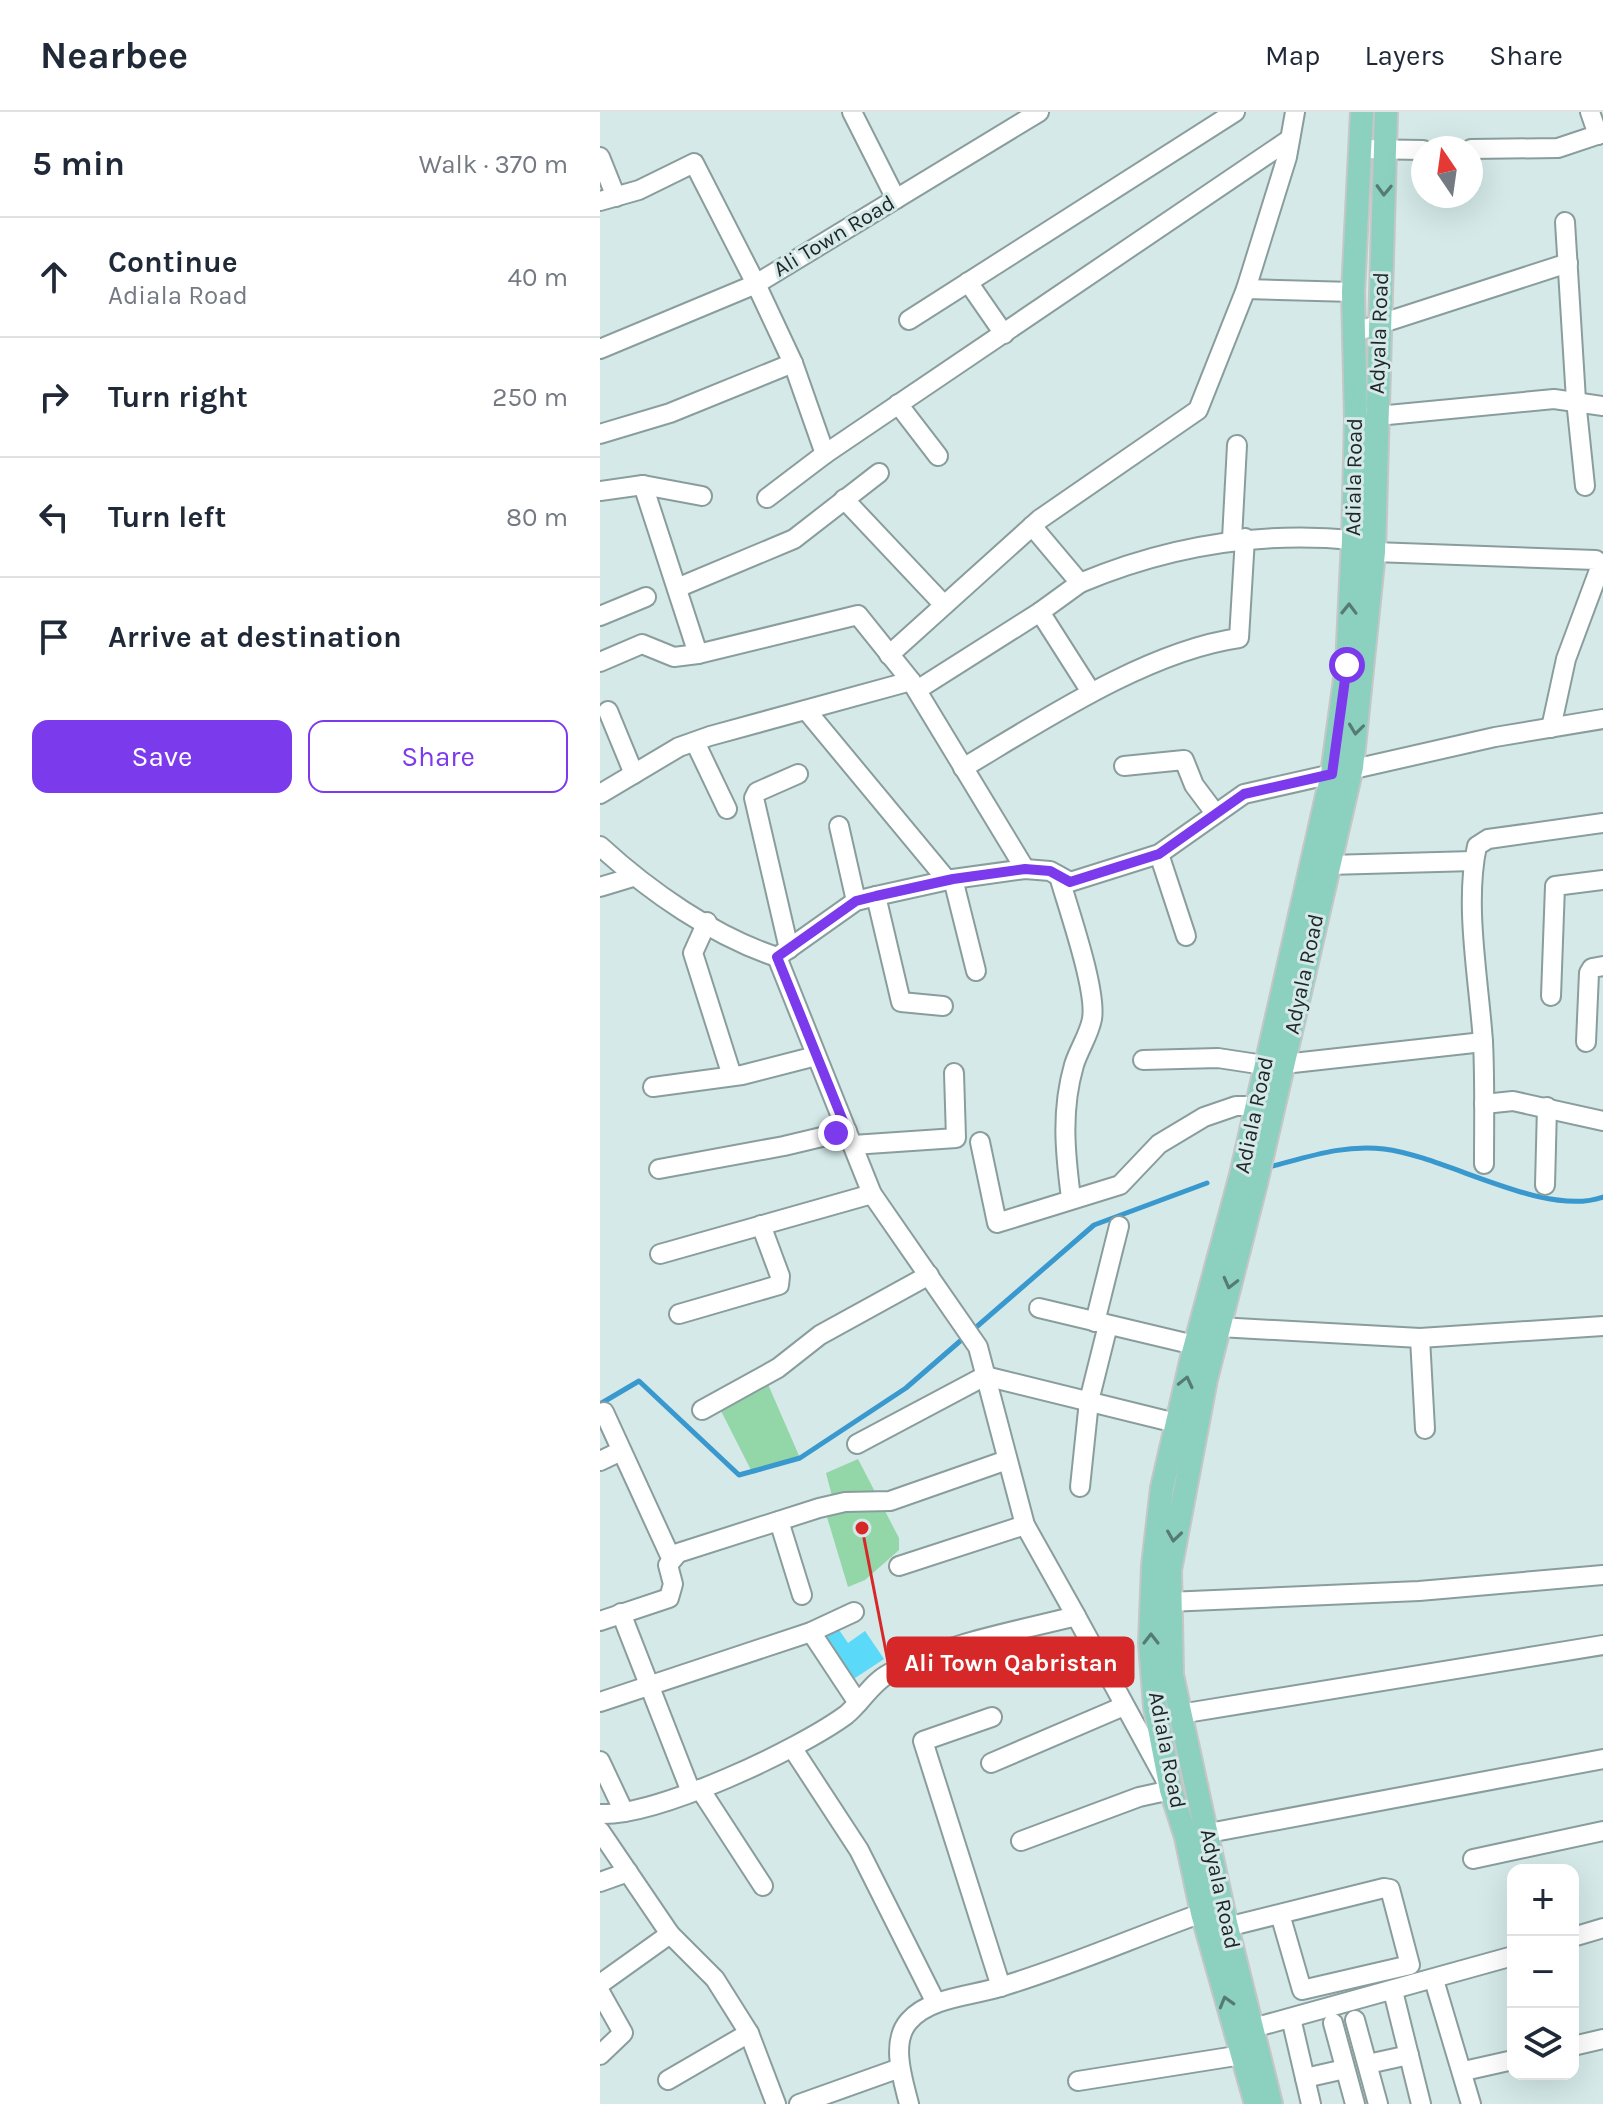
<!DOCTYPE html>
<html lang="en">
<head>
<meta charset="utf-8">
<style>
  body { margin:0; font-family:Karla,sans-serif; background:#f2f2f3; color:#1f2937 }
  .controls { position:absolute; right:24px; bottom:24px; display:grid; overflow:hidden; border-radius:16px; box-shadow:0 8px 32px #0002 }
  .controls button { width:72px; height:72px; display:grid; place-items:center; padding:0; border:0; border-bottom:2px solid #e0e1e3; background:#fff; color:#1f2937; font:40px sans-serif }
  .compass { position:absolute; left:811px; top:24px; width:72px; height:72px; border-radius:50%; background:#fff; box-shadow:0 8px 32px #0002; rotate:347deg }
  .stop { position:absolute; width:24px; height:24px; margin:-18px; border:6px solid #7c3aed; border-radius:50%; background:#fff }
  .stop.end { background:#7c3aed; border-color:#fff; box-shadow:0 2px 8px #0008 }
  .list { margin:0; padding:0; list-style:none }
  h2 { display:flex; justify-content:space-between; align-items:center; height:104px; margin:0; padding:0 32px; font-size:34px }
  h2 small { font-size:26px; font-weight:400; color:#747a83 }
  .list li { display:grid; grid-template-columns:52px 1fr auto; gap:24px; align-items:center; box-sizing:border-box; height:120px; padding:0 32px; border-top:2px solid #e0e1e3 }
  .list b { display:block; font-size:30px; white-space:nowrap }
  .list p { margin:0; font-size:26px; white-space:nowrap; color:#747a83 }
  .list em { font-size:26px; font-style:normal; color:#747a83 }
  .actions { display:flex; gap:16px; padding:24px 32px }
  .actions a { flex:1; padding:18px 0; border:2px solid #7c3aed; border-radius:16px; text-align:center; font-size:28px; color:#7c3aed }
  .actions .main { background:#7c3aed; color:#fff }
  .icon { flex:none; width:44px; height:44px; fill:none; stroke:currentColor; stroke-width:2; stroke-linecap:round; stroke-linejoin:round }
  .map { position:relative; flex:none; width:1003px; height:1992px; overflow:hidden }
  header { display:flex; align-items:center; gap:48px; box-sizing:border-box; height:112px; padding:0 40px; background:#fff; border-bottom:2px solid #e0e1e3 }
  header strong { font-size:38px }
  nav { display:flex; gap:44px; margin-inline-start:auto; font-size:28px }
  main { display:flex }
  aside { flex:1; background:#fff }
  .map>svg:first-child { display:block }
  .green { fill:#93d7a8 }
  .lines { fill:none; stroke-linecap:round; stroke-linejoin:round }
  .stream { stroke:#3998ce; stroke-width:5 }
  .building { fill:#5ad9f9 }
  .minor-casing { stroke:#8a9d9d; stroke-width:22 }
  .major-casing { stroke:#c4c7c6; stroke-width:26 }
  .minor { stroke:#fff; stroke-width:18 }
  .major { stroke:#8cd0c0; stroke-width:22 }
  .oneway { stroke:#557b72 }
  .route { stroke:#7c3aed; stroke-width:10 }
  .labels { text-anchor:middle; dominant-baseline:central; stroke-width:6; stroke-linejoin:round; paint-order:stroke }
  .street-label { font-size:22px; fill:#1e2625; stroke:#d4e9e8 }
  .leader { fill:none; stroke:#d62828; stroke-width:3 }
  .callout-dot { fill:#d62828; stroke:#d4e9e8; stroke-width:3 }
  .callout { fill:#d62828; stroke:#d62828; stroke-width:3 }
  .callout-label { font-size:24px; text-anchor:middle; font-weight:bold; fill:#fff }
</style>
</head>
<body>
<header>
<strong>Nearbee</strong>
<nav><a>Map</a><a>Layers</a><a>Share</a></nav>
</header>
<main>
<aside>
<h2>5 min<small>Walk · 370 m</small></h2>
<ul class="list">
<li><svg class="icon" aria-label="ahead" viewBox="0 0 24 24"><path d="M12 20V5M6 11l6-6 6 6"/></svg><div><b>Continue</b><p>Adiala Road</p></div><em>40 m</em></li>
<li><svg class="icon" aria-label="right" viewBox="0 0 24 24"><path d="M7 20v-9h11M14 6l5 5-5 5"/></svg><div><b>Turn right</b></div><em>250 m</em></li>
<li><svg class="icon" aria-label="left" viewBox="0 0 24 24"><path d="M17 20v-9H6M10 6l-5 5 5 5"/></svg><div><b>Turn left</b></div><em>80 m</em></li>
<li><svg class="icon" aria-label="arrive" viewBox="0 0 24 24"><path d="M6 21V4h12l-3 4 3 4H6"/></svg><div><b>Arrive at destination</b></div></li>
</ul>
<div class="actions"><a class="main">Save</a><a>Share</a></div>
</aside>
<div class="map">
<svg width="1003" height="1992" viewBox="0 0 1003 1992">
  <rect width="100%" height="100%" fill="#d4e9e8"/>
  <g class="green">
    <path d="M167,1270L200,1346L153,1362L119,1295Z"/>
    <path d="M258,1347L299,1426V1438L265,1468L248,1475L227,1405L233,1388L226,1361Z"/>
  </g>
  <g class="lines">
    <g class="stream">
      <path d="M669,1055C708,1045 744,1032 784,1037C848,1045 944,1106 1003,1085"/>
      <path d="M0,1292L39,1269L139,1363L200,1346L306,1276L494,1113L607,1071"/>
    </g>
  </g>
  <path class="building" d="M235,1512L248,1531L265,1519L284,1547L252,1568L221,1522Z"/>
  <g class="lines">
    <g class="minor-casing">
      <g id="minor">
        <path d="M252,0L296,87"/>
        <path d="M990,0L998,23"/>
        <path d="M760,37L823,38"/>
        <path d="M871,37L958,36L1003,21"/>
        <path d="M0,45L16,85"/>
        <path d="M0,89L39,78L94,51L156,172L439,0"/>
        <path d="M965,110L976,288L985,374"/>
        <path d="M368,170L404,222"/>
        <path d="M646,177L687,45L695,0"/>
        <path d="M309,208L635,0"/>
        <path d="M752,221L968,151"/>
        <path d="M0,237L156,172L193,251L225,342L690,27"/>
        <path d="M298,292L338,344"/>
        <path d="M767,305L954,287L1003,294"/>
        <path d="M0,322L70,301L193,251"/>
        <path d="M43,373L98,542L258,503L311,569L425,757"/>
        <path d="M0,379L43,373L102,384"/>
        <path d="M167,386L225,342"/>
        <path d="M244,387L344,493"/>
        <path d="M432,414L480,471C568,434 658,419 753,428"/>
        <path d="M632,427L637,333"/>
        <path d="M774,440L996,448L1001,453L966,547L951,616"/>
        <path d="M480,471L440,500L491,580"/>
        <path d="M77,476L194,427L279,361"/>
        <path d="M0,504L46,485"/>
        <path d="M289,543L440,407L598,298L646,177L753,180"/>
        <path d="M0,550L42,532L74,545L98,542"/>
        <path d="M317,578L440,500"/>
        <path d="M206,598L347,768"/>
        <path d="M8,599L34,662"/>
        <path d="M95,630L127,697"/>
        <path d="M524,654L584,648L594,673L615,701"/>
        <path d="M363,656C442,609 547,539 639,526L645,426"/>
        <path d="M0,682L79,635L110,624L311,569"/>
        <path d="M239,714L256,789"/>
        <path d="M0,734C49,779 113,824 177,845"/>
        <path d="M559,742L586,824"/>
        <path d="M728,753L874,749"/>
        <path d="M459,764C468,796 497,878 492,907C489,923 479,937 474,953C461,998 465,1040 471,1086"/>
        <path d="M353,767L376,859"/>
        <path d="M0,775L33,765"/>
        <path d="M276,784L301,890L343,894"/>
        <path d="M107,810L93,841L132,964"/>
        <path d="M189,837L154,686L157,680L198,662"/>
        <path d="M951,884L955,774L1003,768"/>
        <path d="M986,930L989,861L992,856L1003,854"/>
        <path d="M543,948L618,946L664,953"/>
        <path d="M684,952L883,930"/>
        <path d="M53,975L142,963L216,944"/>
        <path d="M884,992L913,989L1003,1009"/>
        <path d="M380,1030L397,1111L520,1073L559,1032L604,1005L636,994H655"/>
        <path d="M253,1033L356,1026L354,961"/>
        <path d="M884,1052C884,1012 885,970 883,930C879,869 864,793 877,734L888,727L1003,711"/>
        <path d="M59,1057L184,1034L247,1019"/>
        <path d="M945,1073L947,995"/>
        <path d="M60,1142L272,1082"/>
        <path d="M439,1196L607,1236"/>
        <path d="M79,1202L179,1173L180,1164L161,1113"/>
        <path d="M495,1210L519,1114"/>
        <path d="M619,1215L820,1226L1003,1214"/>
        <path d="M820,1226L825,1317"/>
        <path d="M102,1298L178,1256L220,1223L329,1163"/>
        <path d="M4,1300L71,1446"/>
        <path d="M257,1332L385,1264L588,1314"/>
        <path d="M0,1349L21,1339"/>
        <path d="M480,1375L489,1289L508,1213"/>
        <path d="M179,1409L202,1483"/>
        <path d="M299,1454L425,1413"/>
        <path d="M568,1490L819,1479L1003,1463"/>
        <path d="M21,1501L91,1680"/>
        <path d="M476,1504L425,1413L378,1235L272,1082L177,845L256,789L276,784L353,767L425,757L450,759L470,770L559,742L644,682L895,625L1003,607"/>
        <path d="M0,1509L69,1486L73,1472L68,1453L78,1441L219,1396L245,1390L290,1389L407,1348"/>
        <path d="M211,1520L258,1591"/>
        <path d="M0,1590L211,1520L254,1500"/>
        <path d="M580,1602L1003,1533"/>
        <path d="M392,1605L323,1629L401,1875"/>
        <path d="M193,1637L259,1738L336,1891"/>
        <path d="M0,1649L24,1700"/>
        <path d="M391,1651L524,1594"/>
        <path d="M100,1677L163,1774"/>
        <path d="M0,1702C58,1704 198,1638 246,1603C261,1591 272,1570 290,1561C347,1531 413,1520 476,1504L571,1678L539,1685L421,1729"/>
        <path d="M0,1719L70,1822L115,1867L149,1921L176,1992"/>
        <path d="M593,1724L1003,1647"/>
        <path d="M873,1747L1003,1719"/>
        <path d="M0,1770L28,1760"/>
        <path d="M627,1815L784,1776L790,1777L810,1853L702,1878L680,1802"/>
        <path d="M973,1825L1003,1816"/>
        <path d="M834,1868L871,1992"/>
        <path d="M0,1872L70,1822"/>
        <path d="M793,1879L821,1992"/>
        <path d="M0,1880L23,1921L0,1943"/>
        <path d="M691,1906L711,1992"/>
        <path d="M755,1908L778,1992"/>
        <path d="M733,1911L755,1992"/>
        <path d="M642,1922L653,1916L913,1844"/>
        <path d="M973,1934L1003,1927"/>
        <path d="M768,1952L809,1943"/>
        <path d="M864,1959L913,1948"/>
        <path d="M705,1966L745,1957"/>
        <path d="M68,1968L149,1921"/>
        <path d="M478,1969L642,1943"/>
        <path d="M199,1992L300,1956"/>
        <path d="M309,1992C303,1968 290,1930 309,1909C330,1885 372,1884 400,1875C468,1855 535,1825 602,1801"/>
      </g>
    </g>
    <g class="major-casing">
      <g id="major">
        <path d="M656,1992L602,1801L586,1725L571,1678L555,1595L550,1531L553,1454L562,1376L593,1241L641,1063L732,662L747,553L753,428L756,307L753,180L762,0"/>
        <path d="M671,1992L627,1815L572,1563L570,1458L606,1267L656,1071L752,655L774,440L786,0"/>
      </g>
    </g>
    <use href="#minor" class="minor"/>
    <use href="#major" class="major"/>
  </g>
  <defs><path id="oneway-chevron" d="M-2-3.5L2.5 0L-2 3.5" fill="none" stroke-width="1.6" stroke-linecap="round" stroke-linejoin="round" transform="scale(2)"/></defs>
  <g class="oneway">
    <use href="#oneway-chevron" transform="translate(784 78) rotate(92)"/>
    <use href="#oneway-chevron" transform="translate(749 497) rotate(-89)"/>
    <use href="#oneway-chevron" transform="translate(756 617) rotate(97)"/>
    <use href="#oneway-chevron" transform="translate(630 1171) rotate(104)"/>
    <use href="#oneway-chevron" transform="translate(586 1270) rotate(-77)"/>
    <use href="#oneway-chevron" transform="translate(574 1424) rotate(98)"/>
    <use href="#oneway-chevron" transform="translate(551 1527) rotate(-90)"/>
    <use href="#oneway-chevron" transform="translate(626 1890) rotate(-106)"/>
  </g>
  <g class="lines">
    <path class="route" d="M236,1021L247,1019L177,845L256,789L276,784L353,767L425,757L450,759L470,770L559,742L644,682L732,662L747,553"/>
  </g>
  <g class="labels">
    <g class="street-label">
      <text transform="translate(234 124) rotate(-31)">Ali Town Road</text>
      <text transform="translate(779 221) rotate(-88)">Adyala Road</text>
      <text transform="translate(754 365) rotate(-89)">Adiala Road</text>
      <text transform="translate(704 862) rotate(-78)">Adyala Road</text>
      <text transform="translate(654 1003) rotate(-78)">Adiala Road</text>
      <text transform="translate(567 1638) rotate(79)">Adiala Road</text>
      <text transform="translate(620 1777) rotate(78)">Adyala Road</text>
    </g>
  </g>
  <path class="leader" d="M262 1416L288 1550"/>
  <circle class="callout-dot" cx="262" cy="1416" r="8"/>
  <rect class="callout" x="288" y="1526" width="245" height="48" rx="8"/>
  <g class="callout-label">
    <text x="411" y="1559">Ali Town Qabristan</text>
  </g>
</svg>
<div class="controls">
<button>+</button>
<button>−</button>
<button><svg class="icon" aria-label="layers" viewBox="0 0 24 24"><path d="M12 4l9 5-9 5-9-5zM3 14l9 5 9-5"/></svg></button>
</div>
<svg class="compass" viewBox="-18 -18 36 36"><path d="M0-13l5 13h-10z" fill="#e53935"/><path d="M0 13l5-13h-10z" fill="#747a83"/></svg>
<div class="stop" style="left:747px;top:553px"></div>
<div class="stop end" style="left:236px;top:1021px"></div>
</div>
</main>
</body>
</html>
